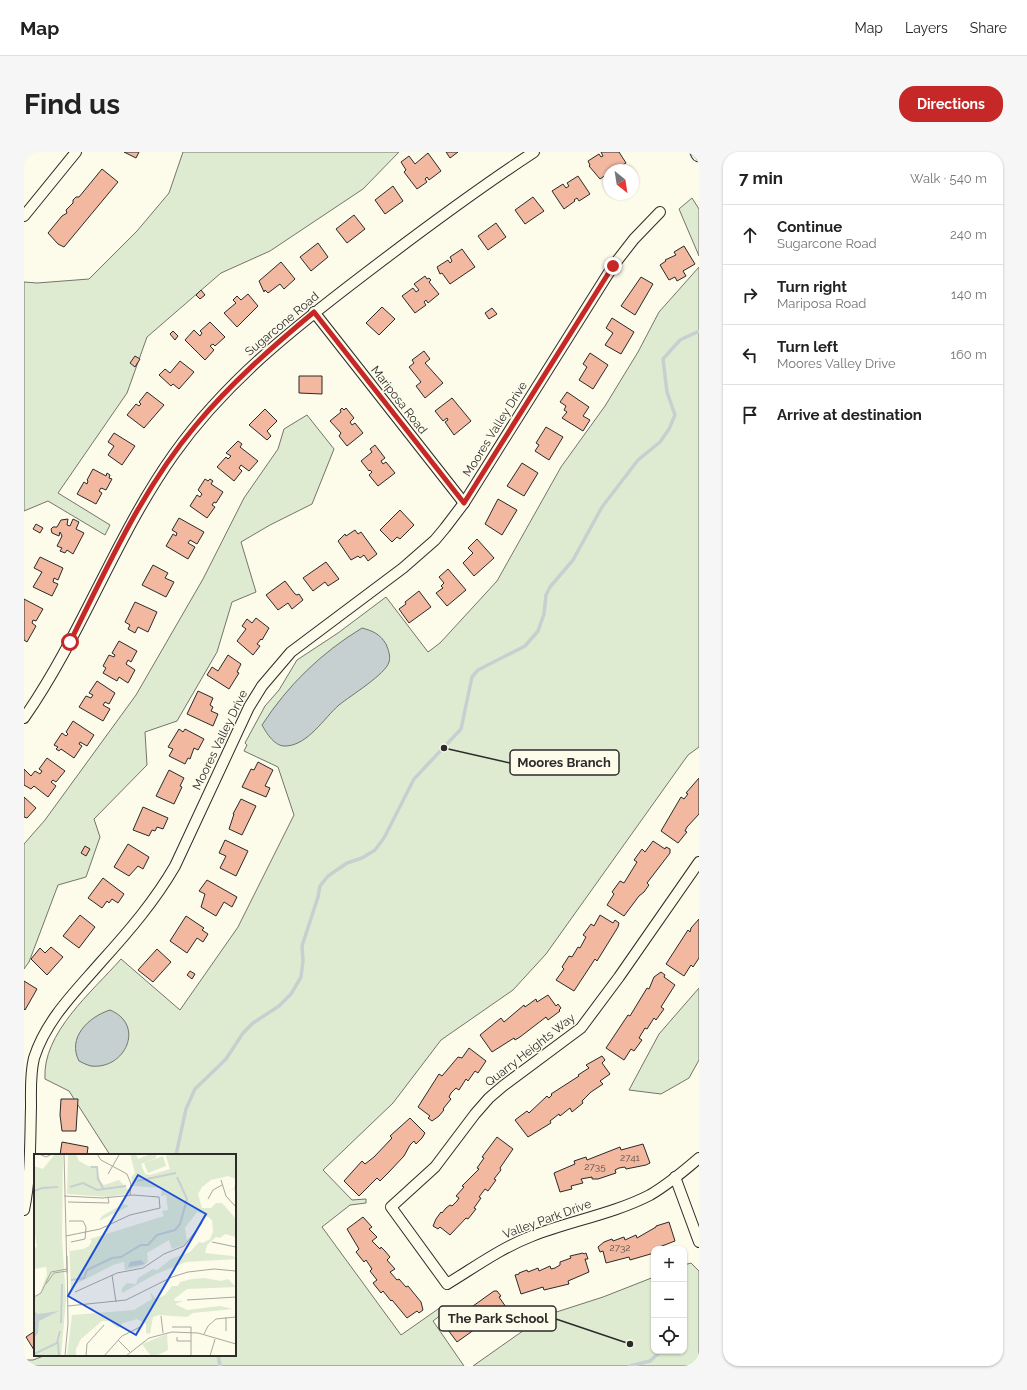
<!DOCTYPE html>
<html lang="en">
<head>
<meta charset="utf-8">
<style>
  body { margin:0; font-family:Raleway,sans-serif; background:#f6f6f6; color:#222 }
  .controls { position:absolute; right:12px; bottom:12px; display:grid; overflow:hidden; border-radius:8px; box-shadow:0 1px 3px #0004 }
  .controls button { width:36px; height:36px; display:grid; place-items:center; padding:0; border:0; border-bottom:1px solid #e0e0e0; background:#fff; color:#222; font:20px sans-serif }
  .compass { position:absolute; left:579px; top:12px; width:36px; height:36px; border-radius:50%; background:#fff; box-shadow:0 1px 3px #0004; rotate:150deg }
  .stop { position:absolute; width:12px; height:12px; margin:-9px; border:3px solid #c62828; border-radius:50%; background:#fff }
  .stop.end { background:#c62828; border-color:#fff; box-shadow:0 1px 4px #0008 }
  .list { margin:0; padding:0; list-style:none }
  h2 { display:flex; justify-content:space-between; align-items:center; height:52px; margin:0; padding:0 16px; font-size:17px }
  h2 small { font-size:13px; font-weight:400; color:#767676 }
  .list li { display:grid; grid-template-columns:26px 1fr auto; gap:12px; align-items:center; box-sizing:border-box; height:60px; padding:0 16px; border-top:1px solid #e0e0e0 }
  .list b { display:block; font-size:15px; white-space:nowrap }
  .list p { margin:0; font-size:13px; white-space:nowrap; color:#767676 }
  .list em { font-size:13px; font-style:normal; color:#767676 }
  .icon { flex:none; width:22px; height:22px; fill:none; stroke:currentColor; stroke-width:2; stroke-linecap:round; stroke-linejoin:round }
  .map { position:relative; flex:none; width:675px; height:1214px; overflow:hidden; border-radius:16px }
  header { display:flex; align-items:center; gap:24px; box-sizing:border-box; height:56px; padding:0 20px; background:#fff; border-bottom:1px solid #e0e0e0 }
  header strong { font-size:19px }
  nav { display:flex; gap:22px; margin-inline-start:auto; font-size:14px }
  .intro { display:flex; align-items:center; justify-content:space-between; box-sizing:border-box; height:96px; padding:0 24px }
  h1 { margin:0; font-size:28px }
  .button { padding:10px 18px; border-radius:16px; background:#c62828; color:#fff; font-size:14px; font-weight:700 }
  main { display:flex; gap:24px; padding:0 24px }
  aside { flex:1; background:#fff; border-radius:16px; box-shadow:0 1px 3px #0004 }
  .map>svg:first-child { display:block }
  .green { fill:#deebd1; stroke:#74746e }
  .water { fill:#c7d0d0; stroke:#74746e }
  .lines { fill:none; stroke-linecap:round; stroke-linejoin:round }
  .stream { stroke:#c7d0d0; stroke-width:3.5 }
  .building { fill:#f2b8a0; stroke:#2b2b2b }
  .street-casing { stroke:#2b2b2b; stroke-width:12 }
  .secondary-casing { stroke:#2b2b2b; stroke-width:17 }
  .street { stroke:#fdfbea; stroke-width:10 }
  .secondary { stroke:#fdfbea; stroke-width:15 }
  .route { stroke:#c62828; stroke-width:5 }
  .labels { text-anchor:middle; dominant-baseline:central; stroke-width:3; stroke-linejoin:round; paint-order:stroke }
  .number-label { font-size:10px; fill:#5d4e48 }
  .street-label { font-size:12px; fill:#2b2b2b; stroke:#fdfbea }
  .inset-river { fill:none; stroke:#c7d0d0; stroke-width:2 }
  .inset-road { fill:none; stroke:#a9a89e; stroke-width:1 }
  .view { fill:#1d4ed8; fill-opacity:0.15; stroke:#1d4ed8; stroke-width:2 }
  .inset-edge { fill:none; stroke:#2b2b2b; stroke-width:2 }
  .leader { fill:none; stroke:#2b2b2b; stroke-width:1.5 }
  .callout-dot { fill:#2b2b2b; stroke:#fdfbea; stroke-width:1.5 }
  .callout { fill:#fdfbea; stroke:#2b2b2b; stroke-width:1.5 }
  .callout-label { font-size:13px; text-anchor:middle; font-weight:bold; fill:#2b2b2b }
</style>
</head>
<body>
<header>
<strong>Map</strong>
<nav><a>Map</a><a>Layers</a><a>Share</a></nav>
</header>
<div class="intro"><h1>Find us</h1><a class="button">Directions</a></div>
<main>
<div class="map">
<svg width="675" height="1214" viewBox="0 0 675 1214">
  <rect width="100%" height="100%" fill="#fdfbea"/>
  <g class="green">
    <path d="M159,0H375L339,37L246,99L197,121L123,185L103,241L34,341L86,373L81,383L24,349L0,359V130L13,131L65,127L113,79L145,41Z"/>
    <path d="M668,46L675,57V104L655,57Z"/>
    <path d="M675,115V595L664,603L522,802L489,838L417,888L369,951L299,1018L328,1048L342,1047V1051L326,1053L298,1075L377,1183L417,1155L421,1160L409,1169L440,1214H0V1208H9L22,1203H211V1003H86L45,939L21,927C18,881 68,840 97,807L156,858L214,775L270,663L254,615L220,599L223,593L221,591L241,554L255,538L273,508L314,481L362,445L404,500L416,491L473,429L537,315L581,254L614,200L635,160Z"/>
    <path d="M283,263L310,297L288,352L246,373L217,390L232,440L208,450L193,500L153,569L121,580L123,613L70,667L76,685L62,725L34,733L5,810L0,817V692L21,668L112,543L179,427L220,346L254,297L260,277Z"/>
    <path d="M675,836V908L665,926L637,942L605,938L635,882Z"/>
    <path d="M667,1111L675,1119V1214H449L520,1164L579,1145L630,1125V1199H660V1113Z"/>
  </g>
  <g class="water">
    <path d="M338,476C349,479 356,482 362,492C364,497 367,504 365,510C362,522 326,544 315,553C300,566 284,593 262,594C251,595 243,582 238,573C264,533 297,501 338,476Z"/>
    <path d="M86,858C122,873 101,918 67,914C63,913 59,911 55,909C43,886 64,865 86,858Z"/>
  </g>
  <g class="lines">
    <g class="stream">
      <path d="M152,1003L162,957L171,937L202,907L219,881L229,871L255,854L267,842L277,825L279,809L278,794L294,745L296,734L304,724L323,711L338,706L351,698L360,686L390,627L437,577L448,525L454,518L501,494L514,479L520,462L522,443L526,435L549,408L578,355L614,308L636,290L645,277L651,263L643,240L639,207L656,188L675,179"/>
      <path d="M194,1203L196,1214"/>
      <path d="M606,1214L626,1209L637,1199"/>
    </g>
  </g>
  <g class="building">
    <path d="M100,0H115L112,6Z"/>
    <path d="M422,0H434L426,6Z"/>
    <path d="M577,0H595L602,11L590,18H585V21L576,27L565,14L566,13L564,9L575,2L577,5L579,4Z"/>
    <path d="M404,1L417,19L405,28L403,25L401,27L403,30L393,37L380,20L382,18L377,10L385,4L391,12Z"/>
    <path d="M78,17L94,30L40,95L34,92L24,81L38,64L43,61L42,58L49,51V48L52,45H55Z"/>
    <path d="M554,24L566,42L555,49L553,46L550,48L551,49L540,57L528,39L539,32L542,36L545,34L543,31Z"/>
    <path d="M369,34L379,49L361,62L351,48Z"/>
    <path d="M509,45L520,59L501,72L491,58Z"/>
    <path d="M330,63L341,77L323,91L312,77Z"/>
    <path d="M472,71L482,85L464,98L454,84Z"/>
    <path d="M294,91L304,105L287,119L276,105Z"/>
    <path d="M660,94L671,112L659,119L662,124L653,129L651,125L645,128L636,113L642,109L641,108L652,103L650,100Z"/>
    <path d="M438,97L451,115L426,132L418,121L416,122L413,115L424,108L426,111L428,109L426,105Z"/>
    <path d="M257,110L271,127L260,137L256,132L244,141L241,138L240,140L235,129Z"/>
    <path d="M401,124L403,127L405,126L407,128L405,130L415,142L404,151L402,148L400,150L402,153L391,161L378,144L389,136L392,140L395,138L390,132Z"/>
    <path d="M617,125L629,132L611,163L597,154Z"/>
    <path d="M177,138L181,143L176,147L172,143Z"/>
    <path d="M224,142L234,154L213,175L200,161L212,151L209,148L213,144L217,148Z"/>
    <path d="M358,155L371,167L355,183L342,171Z"/>
    <path d="M468,156L473,162L465,167L461,161Z"/>
    <path d="M588,166L610,180L597,202L581,193L589,181L582,176Z"/>
    <path d="M186,170L201,185L191,194L189,192L186,194L190,198L181,208L161,188L170,178L176,184L178,181L176,179Z"/>
    <path d="M149,179L154,184L151,188L146,182Z"/>
    <path d="M400,199L406,207L401,211L419,231L401,246L392,234L397,230L385,215L390,211L388,208Z"/>
    <path d="M566,201L584,213L569,237L555,228L563,215L559,212Z"/>
    <path d="M111,204L116,207L111,215L106,211Z"/>
    <path d="M156,209L170,220L155,237L149,232L147,234L135,223L141,217L146,221Z"/>
    <path d="M275,224H298V242L275,241Z"/>
    <path d="M123,240L140,253L120,276L103,263L112,252L115,254L117,252L115,250Z"/>
    <path d="M543,240L565,255L559,264L566,268L559,279L538,266L543,260L540,258L542,254L536,250Z"/>
    <path d="M428,246L447,269L430,283L421,270L424,268L423,266L419,269L411,259Z"/>
    <path d="M318,256L320,258L322,256L330,266L326,270L328,273L331,271L339,281L323,294L315,284L317,281L306,269L317,260L316,258Z"/>
    <path d="M241,257L253,269L243,279L247,284L243,288L225,273Z"/>
    <path d="M522,275L539,285L525,308L511,299L515,293L512,291Z"/>
    <path d="M90,281L111,294L98,313L84,303L90,294L84,290Z"/>
    <path d="M214,289L218,292L216,295L234,309L225,319L217,313L215,316L218,319L210,329L193,315L202,305L204,307L207,304L202,301Z"/>
    <path d="M351,293L361,306L357,309L359,312L362,310L371,321L354,334L345,323L348,320L346,318L345,319L337,309L348,300L346,297Z"/>
    <path d="M498,311L514,321L500,344L483,334Z"/>
    <path d="M69,317L82,324L83,321L86,323L85,326L88,327L82,338L77,336L75,339L78,341L72,352L53,342L60,330L63,332L64,329L63,328Z"/>
    <path d="M181,327L184,329L186,327L189,329L187,332L199,340L192,351L190,350L188,353L191,355L183,366L166,354L173,343L176,345L178,342L174,338Z"/>
    <path d="M474,347L493,358L478,383L461,372Z"/>
    <path d="M376,358L390,373L376,387L373,385L368,390L356,378Z"/>
    <path d="M155,366L180,380L173,392L166,388L164,391L171,395L164,407L142,394L149,382L152,384L153,381L148,378Z"/>
    <path d="M44,367L43,373L46,374L49,367L55,370L52,377L60,381L49,402L43,398L41,401L36,399L38,396L33,394L38,384L36,380L35,384L28,381L27,377L29,375H33L37,368Z"/>
    <path d="M12,372L19,376L16,381L9,377Z"/>
    <path d="M331,378L334,382L337,380L353,402L344,409L340,403L336,406L334,404L327,408L314,389L321,382L322,384Z"/>
    <path d="M453,387L470,406L450,424L439,411L449,401L444,396Z"/>
    <path d="M16,405L39,416L34,428L30,426L29,430L34,432L28,444L9,435L18,420L10,416Z"/>
    <path d="M302,410L315,427L304,434L301,430L289,439L279,426Z"/>
    <path d="M129,413L144,421L141,426L150,430L142,445L118,433Z"/>
    <path d="M424,417L442,438L423,454L412,441L419,436L417,434L420,431L415,425Z"/>
    <path d="M261,429L271,442L273,443L275,442L279,448L268,457L264,451L254,458L242,443Z"/>
    <path d="M395,439L407,455L385,471L375,457L382,452L381,450Z"/>
    <path d="M0,447L19,457L12,469L9,468L8,471L12,474L3,490L0,488Z"/>
    <path d="M111,450L133,460L124,480L114,475L111,481L104,477L106,473L101,470Z"/>
    <path d="M232,466L245,476L238,488L237,487L233,492L236,494L229,503L213,489L222,477L218,474L223,467L228,471Z"/>
    <path d="M95,489L113,499L107,510L104,508L102,512L111,518L104,531L95,525L93,529L79,521L82,516L79,514L85,503L90,505L91,503L88,501Z"/>
    <path d="M204,503L217,512L213,520L215,521L205,537L183,523L188,515L194,519Z"/>
    <path d="M73,529L91,541L85,552L81,550L79,553L86,557L79,569L55,555L62,544L67,546L69,543L65,541Z"/>
    <path d="M174,539L189,546L186,553L189,555L187,559L194,562L189,574L163,562Z"/>
    <path d="M49,569L70,583L63,594L56,590L55,592L58,594L50,606L37,597L35,599L32,597L34,595L30,593L38,581L42,584L44,582L42,580Z"/>
    <path d="M155,577L159,580L161,577L180,587L174,598L170,596L166,607L164,606L161,612L145,604L149,597L144,595Z"/>
    <path d="M23,606L41,619L32,630L29,628L27,630L32,634L24,645L10,634L7,637L0,633V617L7,624L11,619L16,622L18,619L15,617Z"/>
    <path d="M234,610L249,618L241,634L246,636L242,645L218,635L227,617L230,618Z"/>
    <path d="M145,618L160,626L156,634L158,635L150,652L132,644Z"/>
    <path d="M675,626V662L663,675L661,679L663,680L654,691L637,679L657,645L660,647L664,642L662,641Z"/>
    <path d="M0,645L12,656L3,666L0,665Z"/>
    <path d="M217,647L232,654L218,683L205,677L210,662H209Z"/>
    <path d="M119,655L144,666L139,677L133,675L131,679L128,678L125,684L109,678Z"/>
    <path d="M201,688L224,699L212,724L196,716L202,704L195,701Z"/>
    <path d="M629,689L641,697L642,695L646,697V701L623,731L625,733L620,740L615,744L600,764L583,753L590,742L588,740L596,729L600,731L613,710L610,708L618,697L621,700Z"/>
    <path d="M104,692L125,705L119,717L114,714L105,724L90,715Z"/>
    <path d="M61,694L66,697L62,704L57,701Z"/>
    <path d="M79,726L100,742L94,751L88,747L85,751L83,749L78,756L64,746Z"/>
    <path d="M183,728L213,745L208,755L200,750L192,764L177,755L181,742L175,739Z"/>
    <path d="M56,763L71,775L55,796L39,784Z"/>
    <path d="M576,763L589,771L591,768L595,771L594,775L573,809L571,807L550,839L532,828L540,817L538,815L545,804L548,805L554,795L556,796L562,785L559,783L567,772L570,774Z"/>
    <path d="M162,764L180,776L178,778L184,782L179,790L173,786L163,801L146,789Z"/>
    <path d="M675,767V806L669,815L667,813L660,824L642,812L664,778L666,780L667,776Z"/>
    <path d="M27,795L39,805L23,823L7,807L16,796L21,801Z"/>
    <path d="M133,797L147,810L129,830L114,818Z"/>
    <path d="M166,819L171,822L168,827L163,823Z"/>
    <path d="M637,820L641,823L640,825L651,833L637,855L640,857L632,868L630,866L623,877L621,876L615,886L618,888L610,899L607,897L600,908L582,896L604,863L606,864L623,836L625,837L630,825Z"/>
    <path d="M0,829L13,837L1,858L0,857Z"/>
    <path d="M524,843L532,854L534,852L537,856L535,858L536,859L524,868L522,865L496,885L491,888L490,886L468,900L456,883L477,866L480,870L500,853L501,855L512,847L513,850Z"/>
    <path d="M445,896L462,909L454,921L451,919L444,929L442,927L435,938L432,936L427,941L425,945L427,947L419,957L420,958L415,964L408,969L404,966L406,964L394,955L415,922L418,924L434,905L438,906Z"/>
    <path d="M578,904L581,908L578,911L586,922L576,929L579,932L567,940L558,949L559,951L548,960L546,956L536,964L535,962L526,969L527,971L504,985L491,968L503,959L505,961L523,944L525,946L528,943L527,942L555,924L554,923L565,916L562,913Z"/>
    <path d="M37,947H54L52,979H38L36,963Z"/>
    <path d="M386,966L401,981L398,986L392,992L390,989L386,993L380,1004L365,1020L356,1029L353,1026L335,1044L320,1029L338,1009L341,1012L350,1005L368,986L366,984Z"/>
    <path d="M473,985L489,997L476,1016L477,1018L470,1027L472,1028L464,1039L461,1037L455,1045L457,1046L450,1056L452,1057L444,1067L442,1066L426,1083L416,1075L414,1077L409,1074L412,1067L417,1060L418,1061L422,1056L426,1053L428,1054L433,1049L435,1046L432,1044L440,1035L438,1034L455,1017L453,1016L460,1006L458,1005Z"/>
    <path d="M38,990L64,995L63,1003H36Z"/>
    <path d="M619,992L626,1011L622,1013L602,1017L601,1015L595,1016L591,1018L592,1021L574,1027H568V1025L557,1027L559,1031L547,1034L548,1037L536,1040L530,1021L551,1012L550,1009L562,1005L563,1008L596,995L597,998Z"/>
    <path d="M339,1065L348,1075L345,1077L353,1085L348,1089L356,1097L357,1095L361,1099L366,1105L363,1108L371,1117L366,1120L373,1128L375,1127L382,1135L384,1134L397,1150L399,1158L395,1161L393,1159L383,1166L368,1148L367,1149L359,1139L357,1141L349,1131L353,1128L346,1119L348,1117L342,1108L340,1110L332,1100L335,1097L323,1077Z"/>
    <path d="M645,1070L651,1089L630,1097V1101L606,1108L605,1105L582,1111L579,1099L576,1100L574,1095L580,1090L588,1087L589,1089L600,1085L601,1088L612,1083L613,1086L632,1075V1074Z"/>
    <path d="M559,1101L560,1102L562,1101L564,1107H561L565,1120L544,1129L545,1132L520,1138L519,1135L497,1142L491,1123L495,1122V1121L503,1118L504,1120L514,1116L515,1119L526,1114L527,1117L531,1116L536,1113V1110L547,1106L546,1104Z"/>
    <path d="M470,1139H473L477,1144L475,1145L482,1155L433,1190L421,1174Z"/>
    <path d="M11,1177V1197L10,1198L2,1185L11,1179Z"/>
  </g>
  <g class="lines">
    <g class="street-casing">
      <g id="street">
        <path d="M0,64L52,0"/>
        <path d="M290,160L440,351"/>
        <path d="M0,566C58,483 91,385 150,302C202,229 271,175 342,121C397,79 452,38 510,0"/>
        <path d="M675,710L595,825L557,876L479,934L465,946L451,962L411,1015L367,1055L423,1132C451,1115 477,1096 508,1084C546,1069 589,1062 626,1043C643,1033 660,1019 675,1006"/>
        <path d="M651,1025L675,1090"/>
        <path d="M0,1058C7,1024 6,989 7,955C7,939 6,922 10,906C22,868 51,840 77,810C105,779 130,750 151,714L225,555L238,534L267,500L379,416L411,388L421,376L440,351L589,114L610,87L636,60"/>
      </g>
    </g>
    <g class="secondary-casing">
      <path id="secondary" d="M674,0L675,2"/>
    </g>
    <use href="#street" class="street"/>
    <use href="#secondary" class="secondary"/>
  </g>
  <g class="lines">
    <path class="route" d="M46,490C83,416 118,337 172,273C207,231 248,195 290,160L440,351L589,114"/>
  </g>
  <g class="labels">
    <g class="number-label">
      <text x="606" y="1005">2741</text>
      <text x="571" y="1014">2735</text>
      <text x="596" y="1095">2732</text>
    </g>
    <g class="street-label">
      <text transform="translate(258 172) rotate(-40)">Sugarcone Road</text>
      <text transform="translate(375 248) rotate(52)">Mariposa Road</text>
      <text transform="translate(471 277) rotate(-58)">Moores Valley Drive</text>
      <text transform="translate(196 588) rotate(-64)">Moores Valley Drive</text>
      <text transform="translate(506 898) rotate(-38)">Quarry Heights Way</text>
      <text transform="translate(523 1067) rotate(-20)">Valley Park Drive</text>
    </g>
  </g>
  <g transform="translate(10 1002)">
    <rect width="202" height="202" fill="#fdfbea"/>
    <path d="M21,0H29L28,85L32,146L27,202H0V143L6,139L13,120L12,113L0,115V94L3,93L0,75V12L9,15ZM34,0H42L45,7L54,12H61L67,28L70,31L85,26L95,37L92,40L74,43L33,40ZM96,0H102L104,5L116,0L122,1V4L107,10L111,20L116,21L136,15L132,2L134,0H202V39L200,35L192,39L200,34L202,25L194,22L177,26L168,33L164,40L168,54H177L182,49H188L202,65V83L191,80L186,84L182,83L173,91L171,99L199,102L202,105L152,108L122,120L88,139V134L93,129L102,130L104,124L119,115L123,116L137,105L156,98L165,88L169,89L176,85L179,78L178,66L170,60L163,58L151,74L153,87L150,91L138,95L135,86L113,99L114,108L109,112L91,116L90,108L79,111L40,131L37,138L35,83L36,97L49,95L55,92L58,87L56,85L130,62L128,57L134,56L132,41L127,42L128,34L99,32L97,23L101,19ZM129,2L132,12L114,19L110,9ZM89,50L95,52L65,67L68,62ZM170,124L187,127L194,125L202,133L153,135L140,145L141,147H149L141,150L153,156L186,152L199,155L159,159L153,163L125,161L119,163L116,180L112,179V170L103,165L89,169L84,174L75,167H68L47,185L42,195V202H33L38,161L100,156L118,145L116,138L122,145L131,141L138,132H144L146,128L158,125ZM133,180L134,196L122,202H117L108,190Z" fill="#deebd1"/>
    <path d="M107,106L111,110L94,113L96,108ZM0,157L4,160L25,157L5,167L4,179L0,184Z" fill="#c7d0d0"/>
    <path class="inset-river" d="M57,13H63L64,25L69,34M103,27L142,19M36,33L49,29L63,36L92,32M0,37L8,34L24,33M37,126L50,124L53,116L78,104L87,103L107,91H114L123,81L141,76L146,70L153,45L143,23M27,169L28,130M24,188L25,202M0,200L23,189L26,177"/>
    <path class="inset-road" d="M5,0L12,3L18,0M30,0L33,119M63,0L67,6L93,20L97,30L96,41M74,20L85,1M187,26L192,42L202,53M30,42L69,44L99,41L125,43L126,54L96,61L66,75L32,82M174,45L179,36L188,31M34,48L75,49L74,44M35,67H49L52,73L51,85L37,88M178,88L202,93M78,121L82,148M12,130L20,119L33,117M41,138L83,119L109,114L130,100L150,92L168,69M0,143L7,139L17,118L33,115M153,146L202,143M34,152L92,146L138,123L154,118L180,115L202,117M127,162L129,179M138,173H157V202M192,177V163M170,180L174,172L182,165L202,163M143,183V187H157M84,186L96,198M31,202L34,169L33,102M52,202L53,190L70,171M70,202L88,182L108,172M92,202L115,184L138,178L164,179L202,190M176,202L181,185"/>
    <path class="view" d="M104,21L172,60L102,181L34,142Z"/>
    <rect width="202" height="202" class="inset-edge"/>
  </g>
  <path class="leader" d="M420 596L486 611M606 1192L532 1167"/>
  <g class="callout-dot">
    <circle cx="420" cy="596" r="4"/>
    <circle cx="606" cy="1192" r="4"/>
  </g>
  <g class="callout">
    <rect x="486" y="598" width="109" height="25" rx="4"/>
    <rect x="415" y="1154" width="117" height="25" rx="4"/>
  </g>
  <g class="callout-label">
    <text x="540" y="615">Moores Branch</text>
    <text x="474" y="1171">The Park School</text>
  </g>
</svg>
<div class="controls">
<button>+</button>
<button>−</button>
<button><svg class="icon" aria-label="locate" viewBox="0 0 24 24"><circle cx="12" cy="12" r="6"/><path d="M12 2v4M12 18v4M2 12h4M18 12h4"/></svg></button>
</div>
<svg class="compass" viewBox="-18 -18 36 36"><path d="M0-13l5 13h-10z" fill="#e53935"/><path d="M0 13l5-13h-10z" fill="#767676"/></svg>
<div class="stop" style="left:46px;top:490px"></div>
<div class="stop end" style="left:589px;top:114px"></div>
</div>
<aside>
<h2>7 min<small>Walk · 540 m</small></h2>
<ul class="list">
<li><svg class="icon" aria-label="ahead" viewBox="0 0 24 24"><path d="M12 20V5M6 11l6-6 6 6"/></svg><div><b>Continue</b><p>Sugarcone Road</p></div><em>240 m</em></li>
<li><svg class="icon" aria-label="right" viewBox="0 0 24 24"><path d="M7 20v-9h11M14 6l5 5-5 5"/></svg><div><b>Turn right</b><p>Mariposa Road</p></div><em>140 m</em></li>
<li><svg class="icon" aria-label="left" viewBox="0 0 24 24"><path d="M17 20v-9H6M10 6l-5 5 5 5"/></svg><div><b>Turn left</b><p>Moores Valley Drive</p></div><em>160 m</em></li>
<li><svg class="icon" aria-label="arrive" viewBox="0 0 24 24"><path d="M6 21V4h12l-3 4 3 4H6"/></svg><div><b>Arrive at destination</b></div></li>
</ul>
</aside>
</main>
</body>
</html>
